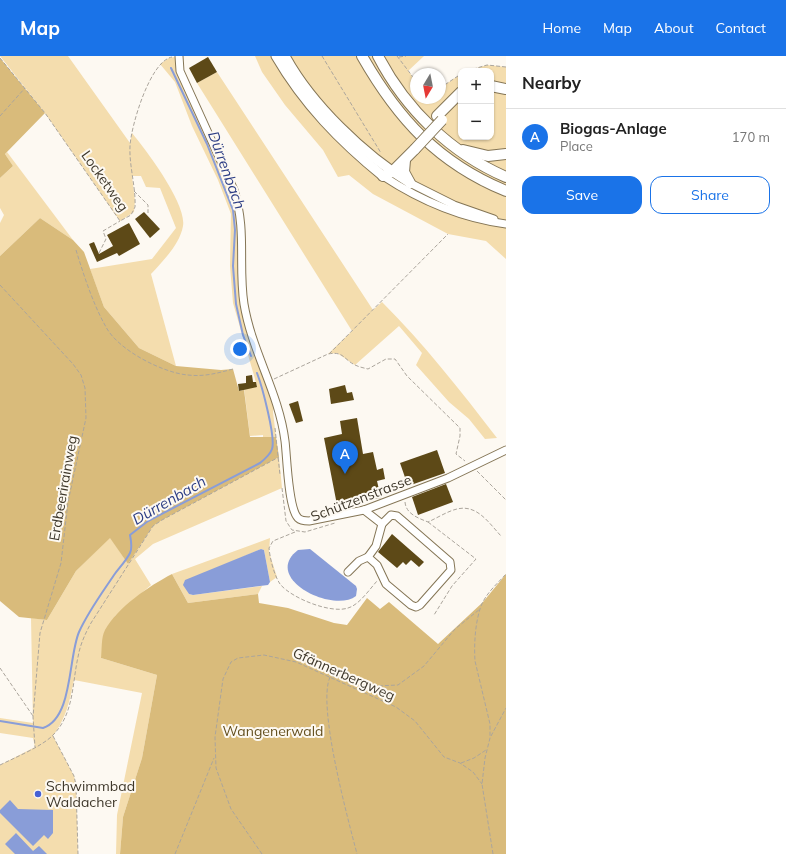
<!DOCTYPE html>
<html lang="en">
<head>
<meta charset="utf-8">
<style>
  body { margin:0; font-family:Mulish,sans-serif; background:#f2f2f2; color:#222 }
  .controls { position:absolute; right:12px; top:12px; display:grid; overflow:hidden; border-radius:8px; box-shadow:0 1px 3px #0004 }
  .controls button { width:36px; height:36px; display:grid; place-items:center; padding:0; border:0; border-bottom:1px solid #e0e0e0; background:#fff; color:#222; font:20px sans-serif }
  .compass { position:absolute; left:410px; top:12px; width:36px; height:36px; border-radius:50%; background:#fff; box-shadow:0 1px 3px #0004; rotate:190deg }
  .you { position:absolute; left:240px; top:293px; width:14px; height:14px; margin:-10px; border:3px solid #fff; border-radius:50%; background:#1a73e8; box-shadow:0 0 0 6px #1a73e833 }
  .badge { display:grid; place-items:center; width:26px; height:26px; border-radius:50%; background:#1a73e8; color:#fff; font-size:13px; font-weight:700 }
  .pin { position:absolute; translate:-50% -33px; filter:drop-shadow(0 1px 2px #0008) }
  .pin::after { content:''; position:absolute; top:21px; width:14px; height:12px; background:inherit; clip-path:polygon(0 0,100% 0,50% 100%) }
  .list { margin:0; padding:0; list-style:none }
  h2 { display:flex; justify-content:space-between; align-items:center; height:52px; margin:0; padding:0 16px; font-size:17px }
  h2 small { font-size:13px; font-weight:400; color:#767676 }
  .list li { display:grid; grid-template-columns:26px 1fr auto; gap:12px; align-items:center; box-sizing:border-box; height:56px; padding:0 16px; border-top:1px solid #e0e0e0 }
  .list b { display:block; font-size:15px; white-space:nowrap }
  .list p { margin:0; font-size:13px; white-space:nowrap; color:#767676 }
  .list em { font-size:13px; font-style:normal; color:#767676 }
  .actions { display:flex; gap:8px; padding:12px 16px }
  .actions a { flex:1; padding:9px 0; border:1px solid #1a73e8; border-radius:12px; text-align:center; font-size:14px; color:#1a73e8 }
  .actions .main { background:#1a73e8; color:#fff }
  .map { position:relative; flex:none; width:506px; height:798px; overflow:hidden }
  header { display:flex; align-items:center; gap:24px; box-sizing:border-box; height:56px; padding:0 20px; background:#1a73e8; color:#fff }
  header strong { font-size:19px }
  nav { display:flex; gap:22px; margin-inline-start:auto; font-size:14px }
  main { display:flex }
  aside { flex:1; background:#fff }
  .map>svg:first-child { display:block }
  .green { fill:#f4ddae }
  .forest { fill:#d9bb7b }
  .water { fill:#899dd8 }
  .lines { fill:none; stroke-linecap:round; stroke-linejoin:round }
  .stream { stroke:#899dd8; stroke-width:2 }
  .building { fill:#5d4917 }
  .minor-casing { stroke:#847555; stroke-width:9 }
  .major-casing { stroke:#847555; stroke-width:11 }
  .highway-casing { stroke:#847555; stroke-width:12 }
  .path { stroke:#aba59c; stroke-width:1; stroke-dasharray:4 2; stroke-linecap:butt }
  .minor { stroke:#fff; stroke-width:7 }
  .major { stroke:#fff; stroke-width:9 }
  .highway { stroke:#fff; stroke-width:10 }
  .highway-bridge-casing { stroke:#847555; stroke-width:12; stroke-linecap:butt }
  .highway-bridge { stroke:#fff; stroke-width:10 }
  .poi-dot { fill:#4661d5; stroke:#fdf9f2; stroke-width:1.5 }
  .labels { text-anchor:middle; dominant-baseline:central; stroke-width:4; stroke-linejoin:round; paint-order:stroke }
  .street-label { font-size:14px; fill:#3e372a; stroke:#fdf9f2 }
  .park-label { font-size:14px; fill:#65501f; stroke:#fdf9f2 }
  .poi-label { font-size:14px; fill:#3e372a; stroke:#fdf9f2; text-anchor:start }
  .water-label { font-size:15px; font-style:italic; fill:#2d3e85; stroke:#fdf9f2 }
</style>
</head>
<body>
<header>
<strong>Map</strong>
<nav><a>Home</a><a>Map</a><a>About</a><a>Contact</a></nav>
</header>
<main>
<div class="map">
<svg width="506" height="798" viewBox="0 0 506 798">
  <rect width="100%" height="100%" fill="#fdf9f2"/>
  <g class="green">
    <path d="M0,0H68L130,87L132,77C146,94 187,148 183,170C180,188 163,205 151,218L176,310L139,292L104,251L90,213L152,203L176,172L160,132L146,131L141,120H132L135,145L134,156L120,165L45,57Z"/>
    <path d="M179,0L178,5L234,134L244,250L275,342L273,356L276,381H263V379L250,380L244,332L257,330L233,247L230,210L231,158L218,124L192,70L175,26L160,8L169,2Z"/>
    <path d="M255,0H424L408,15L416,25V42H440V32L461,18V81H491V15H467L487,9L506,11V203L486,185L448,178L373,138L349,119L338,121L323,94L285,49L262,16Z"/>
    <path d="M217,16L373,254L382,246C424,288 461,335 497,382L485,383L469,363L449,346L416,309L422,297L399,270L355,309L337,297L328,298L352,275L197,27Z"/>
    <path d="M7,96L73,184L40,162L0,200V167L4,159L0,152V122L13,110L5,98Z"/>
    <path d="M279,401L282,432L153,488L135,503L151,529L115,560L101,602L157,619L142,702L123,761L120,798H116L117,759L142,637L74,624C69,647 67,660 53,680L74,720L76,729L78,798H0V709L35,691L33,682L0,677V662L33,667L31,562L47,564L76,515L110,481L128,508L153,470L162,464Z"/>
    <path d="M270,482L269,496L277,521L270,526L264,494L261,493L184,526L189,538L193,539L262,530L258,538L188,547L172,518Z"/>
  </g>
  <g class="forest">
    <path d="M0,2L45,57L5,98L13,110L0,122Z"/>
    <path d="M40,162L73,184L84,196L104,251L139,292L176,310L221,314L233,313L239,335L244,334L250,381H276L279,401L162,464L153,470L128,508L110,482L76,515L47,564L19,561L0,545V200Z"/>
    <path d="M172,518L188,547L258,538L259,547L288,552L334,567L347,569L367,542L380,553L389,546L438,588L483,546L506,518V798H120L123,761L142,702L157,619L101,602C102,594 101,581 105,574C118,551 149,530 172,518Z"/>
  </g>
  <g class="water">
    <path d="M261,493L264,494L270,526L268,529L193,539L189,538L183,529L185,524Z"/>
    <path d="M310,493L356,530L357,533L356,540C333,558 261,522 298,494Z"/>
    <path d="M10,744L18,753L53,754V777L48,783L44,779L33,790L0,757V754Z"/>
    <path d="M16,777L33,795L39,790L47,798H15L5,788Z"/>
  </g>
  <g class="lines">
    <g class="stream">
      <path d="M171,12L207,88L233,154L235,174L233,210L236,248L243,279L251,300"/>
      <path d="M0,665L43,672C73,662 68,602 79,576C88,556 102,537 114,519C119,512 126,505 130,497C132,493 131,484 130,479L148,465L260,407C265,403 270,399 272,393C276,382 262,330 257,317"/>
    </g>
  </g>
  <g class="building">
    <path d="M208,1L217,16L197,27L189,12Z"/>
    <path d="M144,156L160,173L150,182L135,163Z"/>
    <path d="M129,167L140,188L119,200L117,197L97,206L89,188L94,186L99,198L113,190L107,179Z"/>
    <path d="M252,319L253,326H256L257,331L239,335L238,328L246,327V320Z"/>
    <path d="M345,329L347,337L352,336L354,344L331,348L329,333Z"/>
    <path d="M298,345L303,365L296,367L289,348Z"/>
    <path d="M357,362L363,398L373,396L377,414L383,412L385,423L377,425L381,442L337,449L324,382L342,378L340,365Z"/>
    <path d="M437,394L445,417L408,430L400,407Z"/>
    <path d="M446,428L453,446L418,459L412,441Z"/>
    <path d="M392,478L424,506L419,511L411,504L406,509L403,506L397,512L378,496Z"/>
  </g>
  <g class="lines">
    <g class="minor-casing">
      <g id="minor">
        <path d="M179,0L180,15L234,134C247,175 238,208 244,248C252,296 279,337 285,385C287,400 288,452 298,462C301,465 305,465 309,465L364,454L448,422L506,394"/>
        <path d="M383,120C421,145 461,162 506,168"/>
        <path d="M410,127L454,149L494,163"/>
        <path d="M364,454L382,468L376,490L368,501"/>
        <path d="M348,516L359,505L368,501L377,509L386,528L411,549L416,551L420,549L451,514L450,506L397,460L391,459L382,468"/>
      </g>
    </g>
    <g class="major-casing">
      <g id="major">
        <path d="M276,0C304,48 340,85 383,120"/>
        <path d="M285,0C311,48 364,99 410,127"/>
      </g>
    </g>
    <g class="highway-casing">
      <g id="highway">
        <path d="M362,0C398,63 438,107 506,135"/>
        <path d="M378,0C406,54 451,97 506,121"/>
        <path d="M491,30L506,33"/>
        <path d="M437,60L461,36"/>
        <path d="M463,94L488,100L506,98"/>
        <path d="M405,104L404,116L410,127"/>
        <path d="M383,120L392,116L415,93"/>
      </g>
    </g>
    <g class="path">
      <path d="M322,0L381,97"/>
      <path d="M397,0L416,25"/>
      <path d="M399,1L406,0"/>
      <path d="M0,2L45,57L120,165L131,159L135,151C136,131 129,110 130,90C131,70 150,5 172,1"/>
      <path d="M467,15L487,9L506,11"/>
      <path d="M440,32L461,18"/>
      <path d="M0,60L25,32"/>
      <path d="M134,135L148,149V157"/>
      <path d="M76,194C84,220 93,248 106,271C118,294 163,317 188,319C204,321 218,317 233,313"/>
      <path d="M99,197L106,183L103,175L120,165"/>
      <path d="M0,229L73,308L81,319L85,332L86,362L68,446L61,507L40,577L33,661L35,691"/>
      <path d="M329,298L448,178"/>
      <path d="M274,323L328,298C344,295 343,303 355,309C359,311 364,312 368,313L386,303H395L407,320L460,372V380L456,398L465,405"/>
      <path d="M275,372L280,419"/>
      <path d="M477,415L506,444"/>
      <path d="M282,432L286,465L292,474L305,476L335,467"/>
      <path d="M405,446C406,458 418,462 428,466C437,462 448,455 457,453C477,448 489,467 501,480"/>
      <path d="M428,466L476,503L452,530L434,559"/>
      <path d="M295,476L273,485L269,492C270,503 274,519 280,528C291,542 331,558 348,552C359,549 369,534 377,525"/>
      <path d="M0,612L33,660"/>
      <path d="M332,620L377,630L398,629L424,610L455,573L480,553"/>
      <path d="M330,621C317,650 348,763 357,798"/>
      <path d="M53,680L74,720L76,729L78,798"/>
      <path d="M491,680L506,652"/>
      <path d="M461,707L474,702L486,694"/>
      <path d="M0,709C14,702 43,690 53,679C74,658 72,628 78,601C80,589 85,578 91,567L153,470L162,464L279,401"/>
      <path d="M175,798L214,702"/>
      <path d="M262,798L231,753L216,712L215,681L223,623L231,606L238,602L264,599L296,606L396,651L415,665L444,701L460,707L473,716L482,728"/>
      <path d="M493,798L482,728L485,702L490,682V668L475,605C474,589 475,569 480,553C484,539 497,528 506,518"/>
    </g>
    <use href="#minor" class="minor"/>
    <use href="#major" class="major"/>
    <use href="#highway" class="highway"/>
    <g class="highway-bridge-casing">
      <path id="highway-bridge" d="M415,93L442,64"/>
    </g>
    <use href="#highway-bridge" class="highway-bridge"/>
  </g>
  <circle class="poi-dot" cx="38" cy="738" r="4"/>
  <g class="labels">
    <g class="street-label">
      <text transform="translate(105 125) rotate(55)">Locketweg</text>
      <text transform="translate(63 432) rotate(-80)">Erdbeerirainweg</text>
      <text transform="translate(361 442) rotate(-21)">Schützenstrasse</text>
      <text transform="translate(344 618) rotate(24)">Gfännerbergweg</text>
    </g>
    <g class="park-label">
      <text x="273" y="675">Wangenerwald</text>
    </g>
    <g class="poi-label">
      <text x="46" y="730">Schwimmbad<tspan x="46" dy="16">Waldacher</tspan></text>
    </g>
    <g class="water-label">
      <text transform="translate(227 114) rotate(70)">Dürrenbach</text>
      <text transform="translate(169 444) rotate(-30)">Dürrenbach</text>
    </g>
  </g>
</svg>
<div class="controls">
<button>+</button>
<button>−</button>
</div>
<svg class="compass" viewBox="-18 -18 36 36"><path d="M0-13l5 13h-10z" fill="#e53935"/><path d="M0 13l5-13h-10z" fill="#767676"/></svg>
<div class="you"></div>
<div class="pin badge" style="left:345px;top:418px">A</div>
</div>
<aside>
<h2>Nearby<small></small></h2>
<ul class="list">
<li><span class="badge">A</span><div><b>Biogas-Anlage</b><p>Place</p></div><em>170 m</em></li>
</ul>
<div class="actions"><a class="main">Save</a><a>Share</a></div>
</aside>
</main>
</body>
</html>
